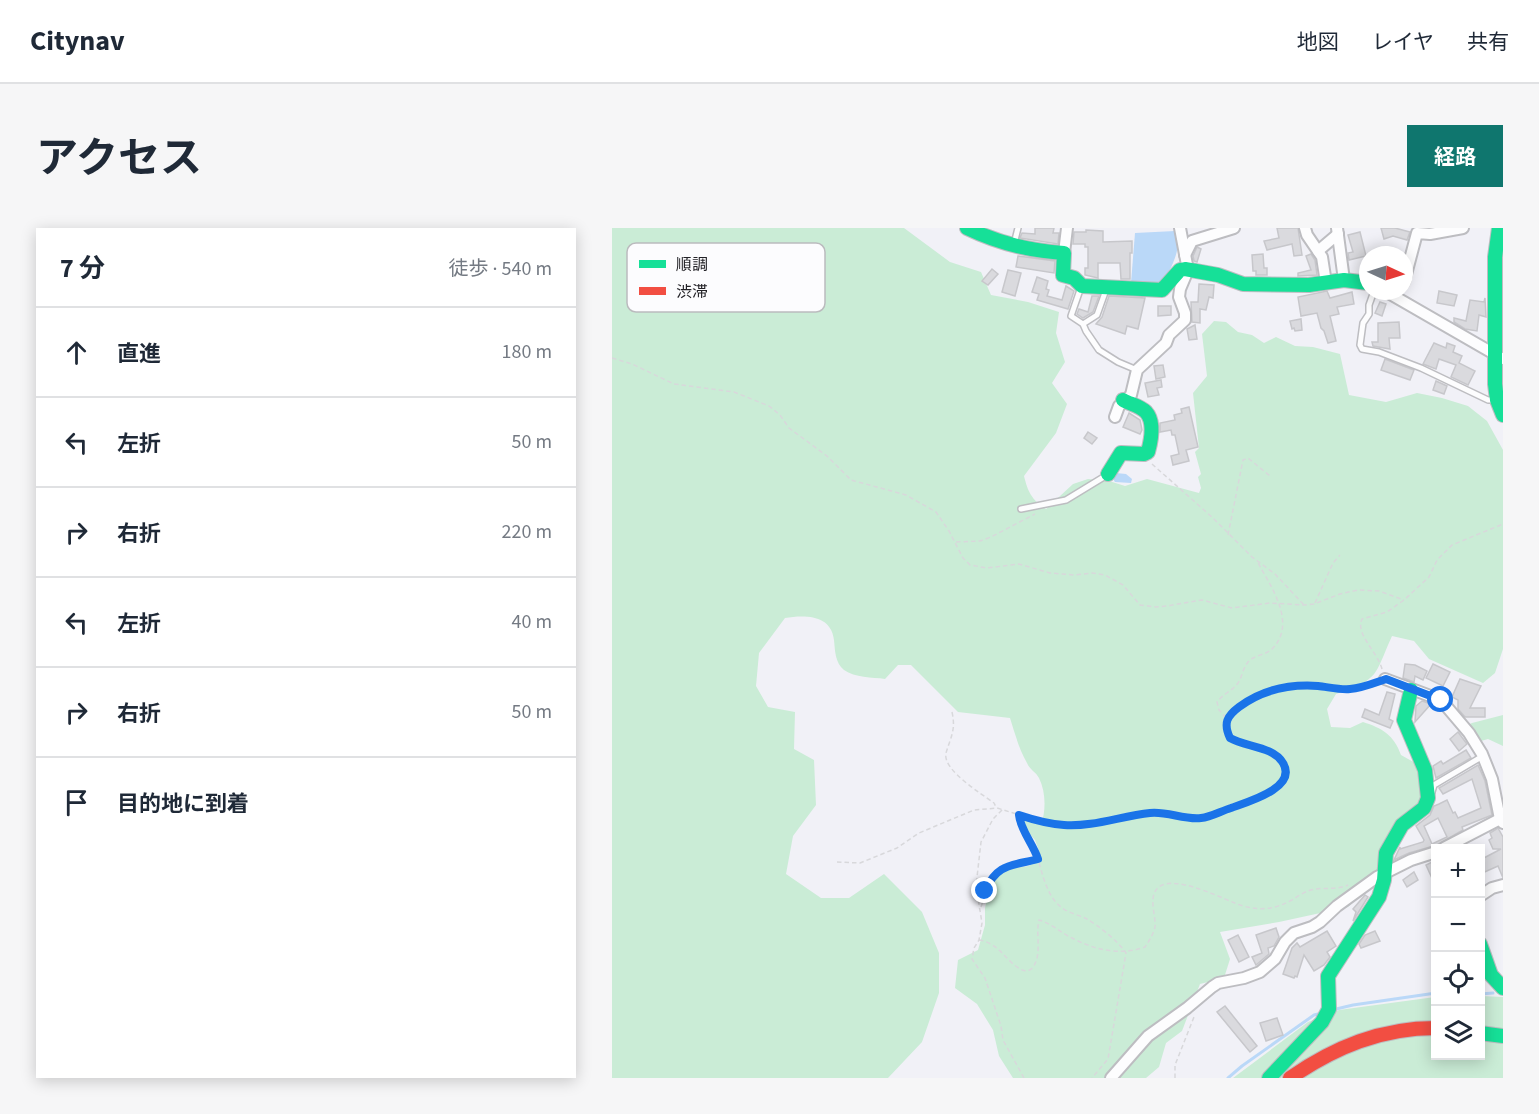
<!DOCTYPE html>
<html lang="ja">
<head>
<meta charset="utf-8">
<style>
  body { margin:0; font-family:"Source Sans 3","Noto Sans JP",sans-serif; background:#f6f6f7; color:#1f2937 }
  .controls { position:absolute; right:18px; bottom:18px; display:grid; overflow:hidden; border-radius:0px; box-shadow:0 3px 15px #0003 }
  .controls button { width:54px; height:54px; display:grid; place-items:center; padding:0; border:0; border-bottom:2px solid #e0e1e3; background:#fff; color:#1f2937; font:30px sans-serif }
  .compass { position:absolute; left:747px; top:18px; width:54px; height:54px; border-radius:50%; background:#fff; box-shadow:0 3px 15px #0003; rotate:94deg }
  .stop { position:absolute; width:18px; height:18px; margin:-14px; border:4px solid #1a73e8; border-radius:50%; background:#fff }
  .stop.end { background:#1a73e8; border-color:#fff; box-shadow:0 2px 6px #0008 }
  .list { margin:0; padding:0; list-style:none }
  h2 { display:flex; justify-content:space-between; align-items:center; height:78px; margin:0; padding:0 24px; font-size:26px }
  h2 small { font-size:20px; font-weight:400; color:#747a83 }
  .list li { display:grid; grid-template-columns:39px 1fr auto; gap:18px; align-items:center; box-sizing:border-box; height:90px; padding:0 24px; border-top:2px solid #e0e1e3 }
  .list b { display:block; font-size:22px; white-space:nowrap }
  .list em { font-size:20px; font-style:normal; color:#747a83 }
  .icon { flex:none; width:33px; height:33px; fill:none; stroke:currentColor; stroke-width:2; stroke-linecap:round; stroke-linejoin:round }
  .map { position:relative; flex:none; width:891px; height:850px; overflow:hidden; border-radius:0px }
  header { display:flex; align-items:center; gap:36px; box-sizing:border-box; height:84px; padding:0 30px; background:#fff; border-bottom:2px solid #e0e1e3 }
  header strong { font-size:28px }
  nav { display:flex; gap:33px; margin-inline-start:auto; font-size:21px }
  .intro { display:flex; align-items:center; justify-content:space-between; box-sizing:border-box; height:144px; padding:0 36px }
  h1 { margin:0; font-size:42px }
  .button { padding:15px 27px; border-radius:0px; background:#0f766e; color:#fff; font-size:21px; font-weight:700 }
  main { display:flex; gap:36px; padding:0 36px }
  aside { flex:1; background:#fff; border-radius:0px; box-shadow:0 3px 15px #0003 }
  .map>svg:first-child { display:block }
  .green { fill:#caecd6 }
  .water { fill:#bad8f8 }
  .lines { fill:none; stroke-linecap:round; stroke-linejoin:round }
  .stream { stroke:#bad8f8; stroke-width:3 }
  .building { fill:#dadade; stroke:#c7c7cb; stroke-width:1.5; fill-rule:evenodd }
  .lane-casing { stroke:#bdbdc1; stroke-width:8 }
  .street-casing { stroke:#bdbdc1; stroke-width:14 }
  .fast-casing { stroke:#bdbdc1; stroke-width:16 }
  .jam-casing { stroke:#bdbdc1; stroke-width:16 }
  .path { stroke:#d8d8db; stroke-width:1.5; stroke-dasharray:4.5 3; stroke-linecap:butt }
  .lane { stroke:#fdfdfe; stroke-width:5 }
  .street { stroke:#fdfdfe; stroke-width:10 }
  .fast { stroke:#16e098; stroke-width:14 }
  .jam { stroke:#f24e42; stroke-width:14 }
  .route { stroke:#1a73e8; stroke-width:8 }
  .key { fill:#fcfcfe; stroke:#bbbbbe; stroke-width:1.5 }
  .key-label { font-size:16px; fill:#232227 }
</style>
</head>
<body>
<header>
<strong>Citynav</strong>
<nav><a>地図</a><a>レイヤ</a><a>共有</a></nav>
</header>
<div class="intro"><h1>アクセス</h1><a class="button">経路</a></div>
<main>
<aside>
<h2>7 分<small>徒歩 · 540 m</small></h2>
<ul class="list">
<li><svg class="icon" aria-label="ahead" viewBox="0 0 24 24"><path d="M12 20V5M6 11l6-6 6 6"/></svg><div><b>直進</b></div><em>180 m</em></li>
<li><svg class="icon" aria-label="left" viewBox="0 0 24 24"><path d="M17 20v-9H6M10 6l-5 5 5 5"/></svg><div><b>左折</b></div><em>50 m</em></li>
<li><svg class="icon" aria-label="right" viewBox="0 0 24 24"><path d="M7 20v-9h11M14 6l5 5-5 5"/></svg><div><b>右折</b></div><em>220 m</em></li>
<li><svg class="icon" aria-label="left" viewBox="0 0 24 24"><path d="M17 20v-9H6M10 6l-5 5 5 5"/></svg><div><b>左折</b></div><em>40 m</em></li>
<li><svg class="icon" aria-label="right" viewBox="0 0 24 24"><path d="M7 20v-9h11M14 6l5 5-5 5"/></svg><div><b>右折</b></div><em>50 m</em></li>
<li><svg class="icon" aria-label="arrive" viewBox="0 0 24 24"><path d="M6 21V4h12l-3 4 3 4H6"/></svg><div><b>目的地に到着</b></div></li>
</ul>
</aside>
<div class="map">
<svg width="891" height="850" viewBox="0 0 891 850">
  <rect width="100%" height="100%" fill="#f1f1f7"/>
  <g class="green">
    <path d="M0,0H292L338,34L369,44L379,67L416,74L447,84L444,105L453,134L440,155L455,176L444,205L412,248C416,264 419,271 434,281L461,256L476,251L497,253L513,258L535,251L587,265L589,260L586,249L589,246L583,224L587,220L581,165L595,148L590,106L602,93L614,94L626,104L640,107L652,115L664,109L683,118L701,119L728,126L737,167L774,174L805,165L830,170L856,178L875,193L891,222V421L883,445L871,455L817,431L802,413L780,408C762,448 768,451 724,466L715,481L719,499L738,500L751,494C770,500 782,507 789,527L805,536L817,562L769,647L736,679L667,694L608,704L618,731L612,750L588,756L570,803L554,815L547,839L534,850H401L387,828L381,802L365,776L343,760L346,732L366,722L373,697V680L378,658L384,648L394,641L417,638L423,633L427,623L423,612L408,595L413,591L429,597C434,583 434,564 427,550C424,544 418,542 415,535C407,521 403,506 398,490L346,484L299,437H286L273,451C260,449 243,450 232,442C223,435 223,422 222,412C219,386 192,387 173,390L147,425L144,458L156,479L183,484L182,521L202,532L204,577L181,608L174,646L209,670H237L272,646L310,684L327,725V765L310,814L276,850H0Z"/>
    <path d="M891,487V518L876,511L869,513L856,497L860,495Z"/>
    <path d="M869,768L891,769V850H621L696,794L727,782L823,769L824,828H868Z"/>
  </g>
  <g class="water">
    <path d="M563,3L566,4C569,21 559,44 548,56L519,55L523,5Z"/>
    <path d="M504,245L514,246L520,251L519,255L503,254L500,249Z"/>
  </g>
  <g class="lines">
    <g class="stream">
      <path d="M868,766L881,765"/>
      <path d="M720,782L741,777L824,765"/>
      <path d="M616,850L630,838L702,787L710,785"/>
    </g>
  </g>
  <g class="building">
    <path d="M423,0H442L441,5H447L446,16L408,10L410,5L423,6Z"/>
    <path d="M665,0H686L690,27L682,28L680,16L655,22L652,13L667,10Z"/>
    <path d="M769,0H783L798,4L795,12L781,8L772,11Z"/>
    <path d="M474,2L491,3V14L520,13V25H518V51H509L508,35H486V50L473,47V40H476V19H473V16H461L462,4H474Z"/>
    <path d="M748,4L754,28L737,32L736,25L741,24L736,7Z"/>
    <path d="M585,19L589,21L585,34L582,33L581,28Z"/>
    <path d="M651,26L652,40H655V47H644V43H641L640,27Z"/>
    <path d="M699,26L703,32L705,47L686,48V45L699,42L694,28Z"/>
    <path d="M406,28L443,33L442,45L404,39Z"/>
    <path d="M380,41L386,46L376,57L370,53Z"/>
    <path d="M396,42L409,45L403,68L390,64Z"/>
    <path d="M425,49L436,53L434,61L437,62L435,68L450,72L454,58L462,63L456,81L425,72L427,66L420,64Z"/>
    <path d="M587,56L602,57L601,70L597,69L594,82L588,81V95L580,94L579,74H586Z"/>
    <path d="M715,63L718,70L740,64L742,76L725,79L727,86L718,88L724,113L716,115L712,103L709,100L705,85L689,88L686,69Z"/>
    <path d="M827,63L845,67L842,78L825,75Z"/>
    <path d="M480,68H487L481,84L471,90L465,86L467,81L476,84Z"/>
    <path d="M497,68L533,70L526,101L515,98L513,106L484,96L490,89Z"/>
    <path d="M873,70L874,89L867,87L865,103L853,101L842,94V90L854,93L858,72L872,74Z"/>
    <path d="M768,74L774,76L770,88L763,85Z"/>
    <path d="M546,78H559V87L546,88Z"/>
    <path d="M689,91L690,102L683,103L682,100L680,101L678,93Z"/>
    <path d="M787,94L788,110H777L778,121L761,118L760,114H766V95Z"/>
    <path d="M583,97L585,111L577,112L575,101Z"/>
    <path d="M822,115L834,120L835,115L843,118L841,124L850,128L847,135L863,143L856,157L839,149L844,137L827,131L824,141L811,136Z"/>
    <path d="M773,131L802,142L798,152L769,142Z"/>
    <path d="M551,137L553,149L544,151L542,138Z"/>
    <path d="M549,152L550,159L545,160L547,167L536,169L533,155Z"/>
    <path d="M824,153L835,158L832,166L821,162Z"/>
    <path d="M577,179L586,219L574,222L577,233L561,237L559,228L567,226L563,207H560L559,202L548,204V195L563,192L562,187L570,185L569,181Z"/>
    <path d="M517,185L528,192L530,202L528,206L511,199Z"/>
    <path d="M476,204L485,210L480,216L472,210Z"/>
    <path d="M793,436L803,437L815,443L811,452L803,448L802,454L791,450Z"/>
    <path d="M821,436L838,444L831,458L814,450Z"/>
    <path d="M848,451L869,458L858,480H873V489H853L846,481V472L840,469Z"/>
    <path d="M775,464L783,466L777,491L781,493L778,500L750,489L753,481L767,487Z"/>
    <path d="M810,473L819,476L803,494L804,478Z"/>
    <path d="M846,504L855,516L847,523L838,511Z"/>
    <path d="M854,522L859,530L824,550L821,538L829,533L831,536Z"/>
    <path d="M866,537L873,553L880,587L850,599L851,602L825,617L797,625L782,632L788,619V621L811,614L812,612L804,598L818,587L822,578L827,576L835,572L841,585L843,584L846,590L869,580L860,551L831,566L827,560ZM826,590L835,609L820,616L812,598Z"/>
    <path d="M886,600L891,609V650L886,638L868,646V632L889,621H881L877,612L880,610L878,605Z"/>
    <path d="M824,632V659L814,637Z"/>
    <path d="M802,644L806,652L795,659L791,652Z"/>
    <path d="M753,667L756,669L741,693L744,684L741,681Z"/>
    <path d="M664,700L667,709L662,718L656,720L657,726L644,737L640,729L650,725L644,707Z"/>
    <path d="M715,703L724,718L715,724L718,729L712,737L702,743L692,727L685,749L683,748L682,750L671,746L680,720L685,715L688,719Z"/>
    <path d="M763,703L768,713L749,720L747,716L753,707Z"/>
    <path d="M626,707L637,729L627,734L616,712Z"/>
    <path d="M613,778L645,818L638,824L605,784Z"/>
    <path d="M665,790L671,807L654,813L648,795Z"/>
  </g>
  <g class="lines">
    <g class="lane-casing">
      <g id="lane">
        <path d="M402,16L406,0"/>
        <path d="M469,59L459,88L471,96L474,103L487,122L506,134L525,142"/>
        <path d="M762,63L757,77V86L751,95L748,117L750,121L767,124L809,140L876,172H884"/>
        <path d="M471,96L485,87L495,59"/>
        <path d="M409,281L454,272L495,247"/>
        <path d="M820,564L822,557L827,554L871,528"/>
      </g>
    </g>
    <g class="street-casing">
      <g id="street">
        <path d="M693,0L695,7L710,29L714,55"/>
        <path d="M725,0L732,52"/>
        <path d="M706,23L726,6"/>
        <path d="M452,25L455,0"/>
        <path d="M573,27L580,13L622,0"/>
        <path d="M792,54L805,5L818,6L851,0"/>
        <path d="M773,63L891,131"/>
        <path d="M503,189L507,178L519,167L525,142L554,115L557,107L573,92V85L567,69L568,61L576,42L568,0"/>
        <path d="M773,451L829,472L857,505L870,526L880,551L888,591L891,595"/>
        <path d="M832,620L888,591"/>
        <path d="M868,668L880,660L891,657"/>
        <path d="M499,850L536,808L575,780L600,759L606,755L632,750L648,744L663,731L673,714L682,705L700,699L708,694L725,678L765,649L799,632L824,624"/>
      </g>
    </g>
    <g class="fast-casing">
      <g id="fast">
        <path d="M355,0C386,15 418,23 452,25L451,47L462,50L470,58L550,62L568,42L573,41L606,47L631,56L697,57L732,52L756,55"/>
        <path d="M887,0L883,29V156L885,172L891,187"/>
        <path d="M496,246L509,225L532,226L536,224C539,213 543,194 534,184C528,178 518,176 511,172"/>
        <path d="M868,716L879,747L891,760"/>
        <path d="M868,805L891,808"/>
        <path d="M657,850L710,794L717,781L716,748L767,669L772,652L774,625L790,597L812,580L816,570L813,542L792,492L799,462"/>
      </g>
    </g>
    <g class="jam-casing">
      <path id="jam" d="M678,850C723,819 769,800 824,800"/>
    </g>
    <g class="path">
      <path d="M0,130L20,136L62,156L122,164L157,178L168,187L177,200L215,228L239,252L294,267L324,284L337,303L351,330L358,337L375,340L407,336L438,345L462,347L480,345L493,347L511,357L528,377L544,379L555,378L590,372L620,380L658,375L692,377L702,376L728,366L746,362L767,363L792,372"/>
      <path d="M540,236L601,290L640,329L663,346L692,377"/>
      <path d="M616,307L631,232L636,230L658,248"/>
      <path d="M344,314L368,313L379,309L423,286"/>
      <path d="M703,375L721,335L728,327"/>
      <path d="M770,441C765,423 743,406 750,391L775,384L792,372L817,349L825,332L840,317L891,296"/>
      <path d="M340,484C344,502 339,508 334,525C330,542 370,566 382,575L384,579"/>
      <path d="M614,490L607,482L605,474C611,466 620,463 626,455C630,449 631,440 636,434C642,427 654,427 660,421C685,396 660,360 646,335"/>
      <path d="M390,582L381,591L369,614L364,658L370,695L367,712L362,720L360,731L373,750L389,798L391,812L412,850"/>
      <path d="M407,587C407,600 418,609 422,620C430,639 432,666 449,679C456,685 467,687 475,691C487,698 506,713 514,725L496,831L480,850"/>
      <path d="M225,634L248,635L285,620L307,605L362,582L385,580L437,596L452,598H467L541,585L591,590L647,570L659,564L670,554L673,542L672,536L666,529L646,519L626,514L618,510C611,495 615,488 627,479C651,461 677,455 706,458C716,459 728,462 738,461C748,460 756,458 765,454"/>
      <path d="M369,679C372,671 372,663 376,656C387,636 406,637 425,631"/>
      <path d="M367,712C376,713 385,719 391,726C401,736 418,756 425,730C428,718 424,705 427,692C439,695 449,705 460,710C483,722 508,728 533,719C537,713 541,707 543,699C544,688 537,672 544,662C558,642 614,673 631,678C650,683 663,681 680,672C685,669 690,665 696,663C710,658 723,663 736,657"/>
      <path d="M563,850V837L582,789"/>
    </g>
    <use href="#lane" class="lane"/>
    <use href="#street" class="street"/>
    <use href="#fast" class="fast"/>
    <use href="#jam" class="jam"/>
  </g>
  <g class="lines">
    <path class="route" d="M373,663C385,635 400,638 426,631C421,616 408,601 407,587C422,592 436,596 452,597C481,599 509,588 538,585C555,583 572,592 589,590C599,589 609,583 619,580C635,574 686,560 671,535C661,518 633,519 618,510C611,495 615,488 627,479C651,461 677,456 706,458C716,459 728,462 738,461C751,460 762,455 774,451L829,472"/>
  </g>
  <rect x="15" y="15" width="198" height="69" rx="9" class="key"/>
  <rect x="27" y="32" width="27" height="8" fill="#16e098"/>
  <rect x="27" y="59" width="27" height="8" fill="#f24e42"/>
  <g class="key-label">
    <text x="64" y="42">順調</text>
    <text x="64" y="69">渋滞</text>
  </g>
</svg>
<div class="controls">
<button>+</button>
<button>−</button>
<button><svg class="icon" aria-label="locate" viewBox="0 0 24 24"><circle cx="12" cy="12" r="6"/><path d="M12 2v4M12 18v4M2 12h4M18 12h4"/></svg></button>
<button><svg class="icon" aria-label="layers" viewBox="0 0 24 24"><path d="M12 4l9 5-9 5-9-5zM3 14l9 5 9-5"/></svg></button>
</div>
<svg class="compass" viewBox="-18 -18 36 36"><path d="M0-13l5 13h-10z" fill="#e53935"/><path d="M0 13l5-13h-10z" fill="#747a83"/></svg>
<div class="stop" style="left:829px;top:472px"></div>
<div class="stop end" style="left:373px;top:663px"></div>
</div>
</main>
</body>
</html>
